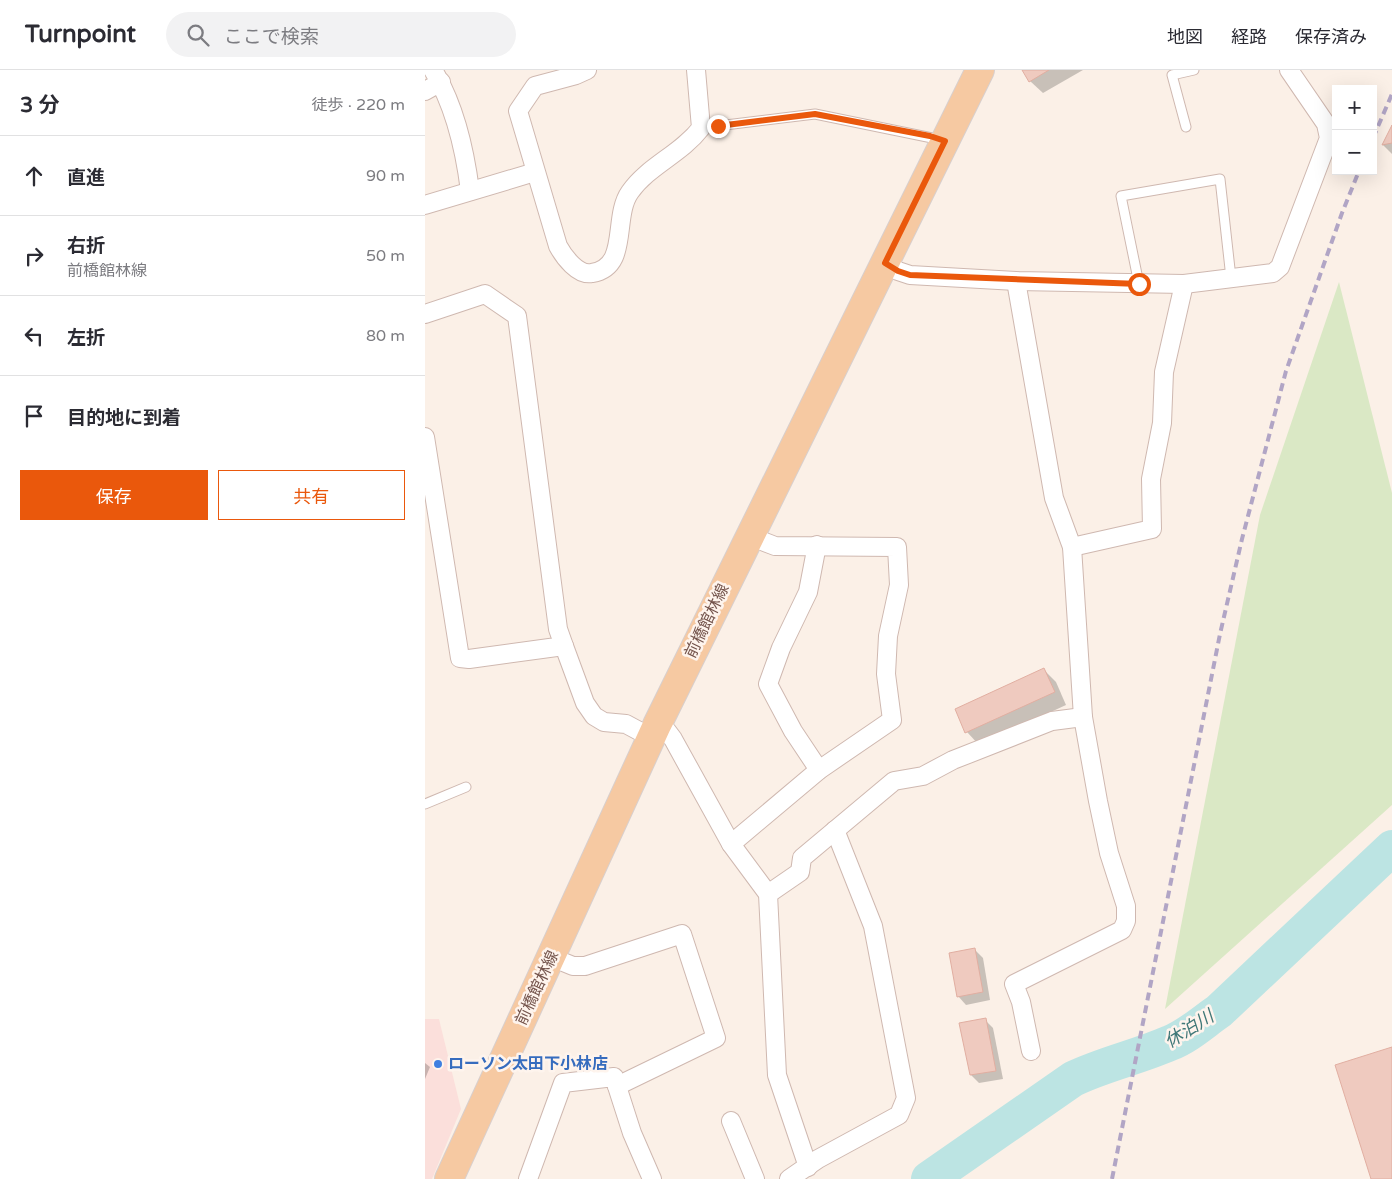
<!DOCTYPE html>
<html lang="ja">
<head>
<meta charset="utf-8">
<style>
  body { margin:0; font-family:"Varela Round","Noto Sans JP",sans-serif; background:#f2f2f3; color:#2b2b33 }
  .controls { position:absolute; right:15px; top:15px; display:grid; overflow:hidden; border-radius:0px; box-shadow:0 5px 20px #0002 }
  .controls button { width:45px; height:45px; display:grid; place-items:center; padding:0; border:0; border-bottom:1px solid #e1e1e2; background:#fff; color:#2b2b33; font:25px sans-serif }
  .stop { position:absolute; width:15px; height:15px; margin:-11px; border:4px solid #ea580c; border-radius:50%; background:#fff }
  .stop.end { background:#ea580c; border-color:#fff; box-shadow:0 1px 5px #0008 }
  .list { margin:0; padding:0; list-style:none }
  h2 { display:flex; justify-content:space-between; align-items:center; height:65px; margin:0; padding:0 20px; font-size:21px }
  h2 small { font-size:16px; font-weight:400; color:#7c7c81 }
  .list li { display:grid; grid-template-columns:32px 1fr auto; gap:15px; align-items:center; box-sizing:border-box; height:80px; padding:0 20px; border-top:1px solid #e1e1e2 }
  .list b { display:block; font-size:19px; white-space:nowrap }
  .list p { margin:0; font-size:16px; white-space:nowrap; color:#7c7c81 }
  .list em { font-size:16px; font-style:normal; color:#7c7c81 }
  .actions { display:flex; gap:10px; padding:15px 20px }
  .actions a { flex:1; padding:11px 0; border:1px solid #ea580c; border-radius:0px; text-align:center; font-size:18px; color:#ea580c }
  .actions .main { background:#ea580c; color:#fff }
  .icon { flex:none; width:28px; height:28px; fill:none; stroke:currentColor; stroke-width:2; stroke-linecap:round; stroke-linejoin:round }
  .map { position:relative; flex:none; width:967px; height:1109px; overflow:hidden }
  header { display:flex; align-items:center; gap:30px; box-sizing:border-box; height:70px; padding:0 25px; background:#fff; border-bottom:1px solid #e1e1e2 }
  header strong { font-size:24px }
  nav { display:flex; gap:28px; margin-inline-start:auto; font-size:18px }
  .search { width:350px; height:45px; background:#f2f2f3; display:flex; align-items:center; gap:12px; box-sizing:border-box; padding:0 18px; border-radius:28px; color:#7c7c81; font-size:19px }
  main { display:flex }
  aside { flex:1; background:#fff }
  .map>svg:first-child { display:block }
  .commercial { fill:#fbdfdb }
  .green { fill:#dae8c5 }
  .shadow { fill:#0003 }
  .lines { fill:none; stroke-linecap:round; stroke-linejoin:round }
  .river { stroke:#bce4e3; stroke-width:36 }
  .building { fill:#efcabf; stroke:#e1aea1 }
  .service-casing { stroke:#cfb8b0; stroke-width:11 }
  .minor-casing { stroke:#cfb8b0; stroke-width:20 }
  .primary-casing { stroke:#d8cfcd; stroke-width:30 }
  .service { stroke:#fff; stroke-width:9 }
  .minor { stroke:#fff; stroke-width:18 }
  .primary { stroke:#f6c9a2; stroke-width:28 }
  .rail { stroke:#b1a5c5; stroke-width:4; stroke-dasharray:8 5; stroke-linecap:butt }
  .route { stroke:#ea580c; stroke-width:6 }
  .shop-dot { fill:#3f7fe0; stroke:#fef4ed; stroke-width:2 }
  .labels { text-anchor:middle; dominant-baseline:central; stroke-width:5; stroke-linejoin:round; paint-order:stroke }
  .street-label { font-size:16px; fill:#74544c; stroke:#fef4ed }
  .shop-label { font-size:16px; font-weight:bold; fill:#366cbe; stroke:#fef4ed; text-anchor:start }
  .water-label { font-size:18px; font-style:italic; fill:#407878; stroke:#fef4ed }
</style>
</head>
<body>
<header>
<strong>Turnpoint</strong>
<div class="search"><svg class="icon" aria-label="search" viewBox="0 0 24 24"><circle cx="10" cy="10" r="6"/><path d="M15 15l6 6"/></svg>ここで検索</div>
<nav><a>地図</a><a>経路</a><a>保存済み</a></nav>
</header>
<main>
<aside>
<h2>3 分<small>徒歩 · 220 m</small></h2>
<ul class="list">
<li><svg class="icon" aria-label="ahead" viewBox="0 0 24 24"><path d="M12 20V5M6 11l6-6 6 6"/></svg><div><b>直進</b></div><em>90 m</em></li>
<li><svg class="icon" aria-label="right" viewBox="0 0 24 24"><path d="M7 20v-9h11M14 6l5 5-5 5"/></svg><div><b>右折</b><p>前橋館林線</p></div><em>50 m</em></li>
<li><svg class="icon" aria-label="left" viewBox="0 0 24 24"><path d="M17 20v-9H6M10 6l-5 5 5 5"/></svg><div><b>左折</b></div><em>80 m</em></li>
<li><svg class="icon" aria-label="arrive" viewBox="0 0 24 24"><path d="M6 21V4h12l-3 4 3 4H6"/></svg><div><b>目的地に到着</b></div></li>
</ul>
<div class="actions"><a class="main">保存</a><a>共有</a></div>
</aside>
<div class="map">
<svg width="967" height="1109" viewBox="0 0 967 1109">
  <rect width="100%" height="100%" fill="#fbf0e7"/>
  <path class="commercial" d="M0,949H14L36,1039L7,1109H0Z"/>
  <path class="green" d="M914,212L967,423V735L740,939L835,445Z"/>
  <g class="shadow">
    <path d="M599,0H658L618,23L605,11Z"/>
    <path d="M967,58V84L958,75Z"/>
    <path d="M619,600L631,612L641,635L554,675L542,662L531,640Z"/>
    <path d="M550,880L558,888L565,930L541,935L533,926Z"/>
    <path d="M560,950L568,958L578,1009L554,1013L546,1005Z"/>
    <path d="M0,993L5,997L0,1009Z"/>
  </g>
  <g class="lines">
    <path class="river" d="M504,1109L648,1009C679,994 713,987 745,973C763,966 778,952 794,941L967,778"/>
  </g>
  <g class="building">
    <path d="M597,0H624L604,12Z"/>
    <path d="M967,55V73L957,75Z"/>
    <path d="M619,598L630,622L540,663L530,639Z"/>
    <path d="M550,878L558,922L532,927L524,883Z"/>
    <path d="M561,948L571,1001L545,1005L534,953Z"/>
    <path d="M967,977V1109H946L910,995Z"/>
  </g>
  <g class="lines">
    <g class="service-casing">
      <g id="service">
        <path d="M761,57L747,5L769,0"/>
        <path d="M276,58L390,44L517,70"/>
        <path d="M714,214L696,126L795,109L806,208"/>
        <path d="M0,734L41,717"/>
      </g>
    </g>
    <g class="minor-casing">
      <g id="minor">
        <path d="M8,0C29,34 40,81 45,121"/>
        <path d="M162,0L151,5L110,16L93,41L133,176C139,187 153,206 167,203C205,197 187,147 205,122C223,96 256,84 276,58L271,0"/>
        <path d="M0,21L16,12"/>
        <path d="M0,135L110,102"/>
        <path d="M460,193L473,201L485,205L591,211L759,214L848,203L855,197L904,68L901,54L864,0"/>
        <path d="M591,211L629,428L647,477L658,647L673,731L684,783L701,836V851L697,860L589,914L596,932L606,981"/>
        <path d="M0,244L60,224L92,246L133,559L139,576L44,589L35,588L0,367"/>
        <path d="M392,475L383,522L356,578L343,614L368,661L394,700"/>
        <path d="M647,477L727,459L726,409L737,353L739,302L759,214"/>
        <path d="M139,576L160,633L169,646L179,652L201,654L227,668"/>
        <path d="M232,655L242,661L248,669L306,774L343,824L352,1005L383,1097"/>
        <path d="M306,774L394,700L467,650L461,604L463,566L474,515L472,477L350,476L324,466"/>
        <path d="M343,824L375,802L377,788L469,711L498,706L528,690L627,651L658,647"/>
        <path d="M126,887L148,896H160L257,864L291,968L192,1016"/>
        <path d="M306,1051L330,1109"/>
        <path d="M103,1109L138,1013L189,1007L207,1063L227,1109"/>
        <path d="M364,1109L393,1089L474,1045L481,1028L448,856L410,760"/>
      </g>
    </g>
    <g class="primary-casing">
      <path id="primary" d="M24,1109L232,655L555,0"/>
    </g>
    <use href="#service" class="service"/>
    <use href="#minor" class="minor"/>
    <use href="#primary" class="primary"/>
    <g class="rail">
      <path d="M948,68L967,24"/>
      <path d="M687,1109L795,564L817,469L861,301L917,143L934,101"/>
    </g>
  </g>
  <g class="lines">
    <path class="route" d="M293,56L390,44L505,66L520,71L460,193L473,201L485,205L714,214"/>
  </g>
  <circle class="shop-dot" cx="13" cy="994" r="5"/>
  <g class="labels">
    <g class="street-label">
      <text transform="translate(282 551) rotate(-64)">前橋館林線</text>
      <text transform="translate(112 918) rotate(-65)">前橋館林線</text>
    </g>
    <g class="shop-label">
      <text x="23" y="994">ローソン太田下小林店</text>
    </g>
    <g class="water-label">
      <text transform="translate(764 959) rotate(-32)">休泊川</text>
    </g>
  </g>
</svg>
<div class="controls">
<button>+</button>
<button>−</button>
</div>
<div class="stop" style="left:714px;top:214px"></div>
<div class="stop end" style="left:293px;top:56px"></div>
</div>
</main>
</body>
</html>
